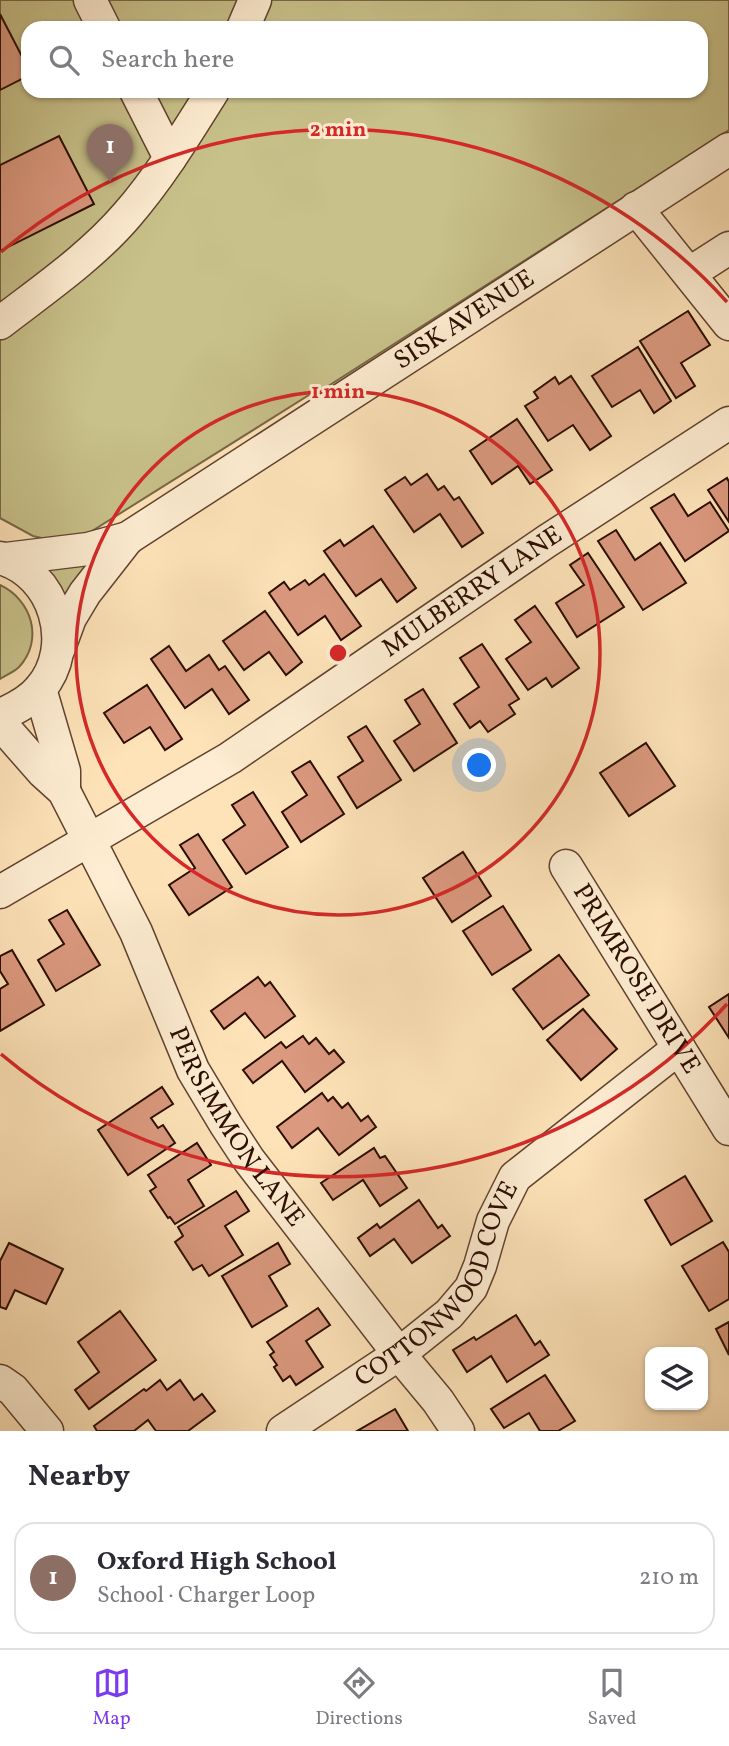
<!DOCTYPE html>
<html lang="en">
<head>
<meta charset="utf-8">
<style>
  body { margin:0; font-family:Vollkorn,serif; background:#f7f7f7; color:#2b2b33 }
  .controls { position:absolute; right:21px; bottom:21px; display:grid; overflow:hidden; border-radius:14px; box-shadow:0 2px 5px #0004 }
  .controls button { width:63px; height:63px; display:grid; place-items:center; padding:0; border:0; border-bottom:2px solid #e1e1e2; background:#fff; color:#2b2b33; font:35px sans-serif }
  .you { position:absolute; left:480px; top:766px; width:24px; height:24px; margin:-18px; border:5px solid #fff; border-radius:50%; background:#1a73e8; box-shadow:0 0 0 10px #1a73e833 }
  .badge { display:grid; place-items:center; width:46px; height:46px; border-radius:50%; background:#7c3aed; color:#fff; font-size:23px; font-weight:700 }
  .pin { position:absolute; translate:-50% -58px; filter:drop-shadow(0 2px 4px #0008) }
  .pin::after { content:''; position:absolute; top:37px; width:24px; height:21px; background:inherit; clip-path:polygon(0 0,100% 0,50% 100%) }
  .list { margin:0; padding:0; list-style:none }
  h2 { display:flex; justify-content:space-between; align-items:center; height:91px; margin:0; padding:0 28px; font-size:30px }
  h2 small { font-size:23px; font-weight:400; color:#7c7c81 }
  .list li { display:grid; grid-template-columns:46px 1fr auto; gap:21px; align-items:center; box-sizing:border-box; height:112px; margin:0 14px 14px; padding:0 14px; border:2px solid #e1e1e2; border-radius:21px }
  .list b { display:block; font-size:26px; white-space:nowrap }
  .list p { margin:0; font-size:23px; white-space:nowrap; color:#7c7c81 }
  .list em { font-size:23px; font-style:normal; color:#7c7c81 }
  .icon { flex:none; width:38px; height:38px; fill:none; stroke:currentColor; stroke-width:2; stroke-linecap:round; stroke-linejoin:round }
  .map { position:relative; flex:none; width:729px; height:1431px; overflow:hidden }
  .search { position:absolute; background:#fff; box-shadow:0 2px 5px #0004; left:21px; right:21px; top:21px; height:77px; display:flex; align-items:center; gap:18px; box-sizing:border-box; padding:0 24px; border-radius:21px; color:#7c7c81; font-size:26px }
  .sheet { height:217px; background:#fff }
  nav { display:flex; justify-content:space-around; align-items:center; box-sizing:border-box; height:98px; border-top:2px solid #e1e1e2; background:#fff; font-size:19px; color:#7c7c81 }
  nav a { display:grid; justify-items:center; gap:4px }
  nav .on { color:#7c3aed }
  .map>svg:first-child { display:block }
  .green { fill:#c8c18a; stroke:#7a6746; stroke-width:2; fill-rule:evenodd }
  .building { fill:#db997f; stroke:#2b0d01; stroke-width:2 }
  .lines { fill:none; stroke-linecap:round; stroke-linejoin:round }
  .minor-casing { stroke:#60422f; stroke-width:35 }
  .minor { stroke:#feedd2; stroke-width:32 }
  .ring { fill:none; stroke:#d62828; stroke-width:3.5 }
  .labels { text-anchor:middle; dominant-baseline:central; stroke-width:6; stroke-linejoin:round; paint-order:stroke }
  .street-label { font-size:26px; fill:#2b0d01; stroke:#feedd2 }
  .centre { fill:#d62828; stroke:#feedd2; stroke-width:3.5 }
  .ring-label { font-size:21px; text-anchor:middle; font-weight:bold; fill:#d62828; stroke:#feedd2; stroke-width:6; stroke-linejoin:round; paint-order:stroke }
</style>
</head>
<body>
<div class="map">
<svg width="729" height="1431" viewBox="0 0 729 1431">
  <rect width="100%" height="100%" fill="#fee3b9"/>
  <filter id="stains"><feTurbulence type="fractalNoise" baseFrequency=".00286" numOctaves="4"/><feColorMatrix values="0 0 0 0 .2 0 0 0 0 .09 0 0 0 0 .02 0 0 0 .5 -.17"/></filter>
  <radialGradient id="worn" r=".72"><stop offset=".6" stop-color="#630" stop-opacity="0"/><stop offset="1" stop-color="#630" stop-opacity=".3"/></radialGradient>
  <g class="green">
    <path d="M0,0H729V130L311,397L309,395L84,536L54,541L33,536L0,518ZM28,28H701V91H28Z"/>
    <path d="M99,556L63,626L33,565Z"/>
    <path d="M0,585C32,600 44,640 19,667C14,672 6,675 0,679Z"/>
  </g>
  <g class="building">
    <path d="M0,14L28,68V76L0,90Z"/>
    <path d="M59,136L94,204L0,251V165Z"/>
    <path d="M688,311L710,345L681,363L695,386L676,398L640,341Z"/>
    <path d="M638,347L671,401L654,413L640,390L612,407L592,376Z"/>
    <path d="M571,376L611,436L590,450L573,425L548,441L525,406L538,398L534,392L555,377L559,384Z"/>
    <path d="M517,419L552,470L530,484L518,466L492,484L470,451Z"/>
    <path d="M427,474L438,490L444,486L454,500L459,497L483,533L462,547L440,514L414,532L385,490L405,477L411,485Z"/>
    <path d="M727,478L729,482V522L708,490Z"/>
    <path d="M674,494L688,516L710,502L729,531L685,561L651,508Z"/>
    <path d="M373,526L416,588L397,602L381,579L356,596L324,551L340,540L344,546Z"/>
    <path d="M616,530L635,560L660,543L686,583L643,610L598,541Z"/>
    <path d="M588,553L624,607L577,637L556,603L584,585L570,565Z"/>
    <path d="M324,574L361,626L341,640L325,616L298,635L269,593L284,582L290,590L305,580L309,585Z"/>
    <path d="M535,606L579,668L552,687L546,678L528,690L506,659L531,642L515,620Z"/>
    <path d="M265,611L302,662L286,675L269,652L244,670L223,641Z"/>
    <path d="M482,644L519,699L509,705L515,714L488,732L480,721L470,728L454,704L479,687L460,658Z"/>
    <path d="M169,646L186,671L209,655L219,670L225,666L249,700L229,714L212,689L185,708L151,659Z"/>
    <path d="M147,685L182,739L165,750L150,727L124,743L104,713Z"/>
    <path d="M423,689L457,743L414,771L394,741L420,724L405,700Z"/>
    <path d="M366,726L401,780L357,808L338,777L363,761L348,737Z"/>
    <path d="M646,743L675,786L629,816L600,773Z"/>
    <path d="M310,761L344,814L301,842L282,812L307,795L292,772Z"/>
    <path d="M253,792L288,847L246,874L223,840L245,825L232,805Z"/>
    <path d="M198,834L232,887L189,915L169,885L195,868L180,845Z"/>
    <path d="M463,852L491,896L452,922L423,878Z"/>
    <path d="M503,906L531,950L492,975L463,931Z"/>
    <path d="M67,910L100,965L56,991L38,960L64,944L49,920Z"/>
    <path d="M12,950L44,1005L0,1031V989L8,984L0,971V956Z"/>
    <path d="M559,955L589,995L543,1029L513,989Z"/>
    <path d="M258,977L265,986L270,982L295,1016L265,1038L245,1013L224,1029L211,1011Z"/>
    <path d="M729,994V1038L709,1007Z"/>
    <path d="M583,1009L617,1049L581,1080L547,1040Z"/>
    <path d="M303,1036L309,1044L316,1038L329,1054L334,1050L344,1062L305,1092L282,1061L253,1083L243,1070L281,1042L286,1048Z"/>
    <path d="M162,1087L173,1104L151,1118L158,1128L163,1125L175,1143L128,1175L98,1130Z"/>
    <path d="M322,1093L328,1101L333,1097L342,1108L348,1103L361,1121L368,1116L376,1127L339,1155L318,1128L292,1148L277,1127Z"/>
    <path d="M197,1143L211,1165L188,1180L204,1206L175,1224L170,1217L168,1218L150,1191L156,1187L148,1175Z"/>
    <path d="M374,1148L380,1158L385,1156L407,1188L380,1206L363,1180L333,1200L321,1183Z"/>
    <path d="M685,1176L712,1221L671,1245L645,1200Z"/>
    <path d="M236,1191L249,1211L225,1226L243,1255L209,1276L202,1265L193,1270L175,1242L183,1236L178,1227Z"/>
    <path d="M419,1200L438,1228L442,1225L450,1236L412,1263L394,1239L370,1256L358,1238L377,1224L380,1228Z"/>
    <path d="M723,1242L729,1252V1299L709,1311L682,1266Z"/>
    <path d="M9,1243L63,1269L46,1304L15,1290L6,1309L0,1307V1261Z"/>
    <path d="M278,1243L290,1264L269,1276L287,1306L252,1327L222,1276Z"/>
    <path d="M318,1308L330,1325L306,1341L323,1367L296,1385L290,1376L283,1381L274,1367L277,1365L270,1355L274,1352L267,1342Z"/>
    <path d="M120,1311L156,1360L89,1409L75,1390L99,1372L78,1342Z"/>
    <path d="M516,1315L535,1345L540,1341L549,1355L507,1382L491,1356L467,1372L453,1350L474,1337L476,1340Z"/>
    <path d="M729,1322V1355L716,1329Z"/>
    <path d="M545,1375L575,1421L558,1431H540L529,1413L504,1428L491,1409Z"/>
    <path d="M160,1380L167,1390L180,1380L194,1400L202,1394L215,1411L188,1431H156L148,1420L134,1431H97L94,1426L144,1389L146,1391Z"/>
    <path d="M395,1409L408,1431H357Z"/>
  </g>
  <g class="lines">
    <g class="minor-casing">
      <g id="minor">
        <path d="M90,0L104,28"/>
        <path d="M243,28L255,0"/>
        <path d="M136,91L170,158"/>
        <path d="M636,208L729,324"/>
        <path d="M690,273L729,248"/>
        <path d="M0,323C44,289 91,257 127,215C160,177 186,134 213,91"/>
        <path d="M0,558C55,573 77,646 40,689C29,702 15,709 0,715"/>
        <path id="s1" d="M6,559L88,549L128,538L729,149"/>
        <path d="M59,648L70,618L85,593L128,538"/>
        <path d="M40,689L64,771V791"/>
        <path id="s2" d="M0,723L43,772L64,791L136,932L193,1070L226,1125L249,1160L399,1354L438,1401L458,1431"/>
        <path id="s3" d="M566,866L729,1129"/>
        <path id="s4" d="M0,892L230,758L547,541L729,423"/>
        <path d="M0,1381L13,1390L47,1431"/>
        <path id="s5" d="M283,1431L399,1354L449,1314L471,1288L480,1266L493,1221L515,1177L679,1048"/>
      </g>
    </g>
    <use href="#minor" class="minor"/>
  </g>
  <g class="ring">
    <circle cx="338" cy="653" r="262"/>
    <path d="M727 1004A524 524 0 0 1 1 1054M1 252A524 524 0 0 1 727 302"/>
  </g>
  <g class="labels">
    <g class="street-label">
      <text stroke="none"><textPath href="#s1" startOffset="525">SISK AVENUE</textPath></text>
      <text stroke="none"><textPath href="#s4" startOffset="560">MULBERRY LANE</textPath></text>
      <text stroke="none"><textPath href="#s3" startOffset="133">PRIMROSE DRIVE</textPath></text>
      <text stroke="none"><textPath href="#s2" startOffset="472">PERSIMMON LANE</textPath></text>
      <text stroke="none"><textPath href="#s5" startOffset="220">COTTONWOOD COVE</textPath></text>
    </g>
  </g>
  <circle cx="338" cy="653" r="10" class="centre"/>
  <g class="ring-label">
    <text x="338" y="136">2 min</text>
    <text x="338" y="398">1 min</text>
  </g>
  <rect width="100%" height="100%" filter="url(#stains)"/>
  <rect width="100%" height="100%" fill="url(#worn)"/>
</svg>
<div class="controls">
<button><svg class="icon" aria-label="layers" viewBox="0 0 24 24"><path d="M12 4l9 5-9 5-9-5zM3 14l9 5 9-5"/></svg></button>
</div>
<div class="you"></div>
<div class="pin badge" style="left:110px;top:182px;background:#8d6e63">1</div>
<div class="search"><svg class="icon" aria-label="search" viewBox="0 0 24 24"><circle cx="10" cy="10" r="6"/><path d="M15 15l6 6"/></svg>Search here</div>
</div>
<section class="sheet">
<h2>Nearby<small></small></h2>
<ul class="list">
<li><span class="badge" style="background:#8d6e63">1</span><div><b>Oxford High School</b><p>School · Charger Loop</p></div><em>210 m</em></li>
</ul>
</section>
<nav>
<a class="on"><svg class="icon" aria-label="map" viewBox="0 0 24 24"><path d="M3 6l6-2 6 2 6-2v14l-6 2-6-2-6 2zM9 4v14M15 6v14"/></svg>Map</a>
<a><svg class="icon" aria-label="directions" viewBox="0 0 24 24"><path d="M12 3l9 9-9 9-9-9zM9 14v-3h6M13 9l2 2-2 2"/></svg>Directions</a>
<a><svg class="icon" aria-label="saved" viewBox="0 0 24 24"><path d="M7 4h10v16l-5-4-5 4z"/></svg>Saved</a>
</nav>
</body>
</html>
